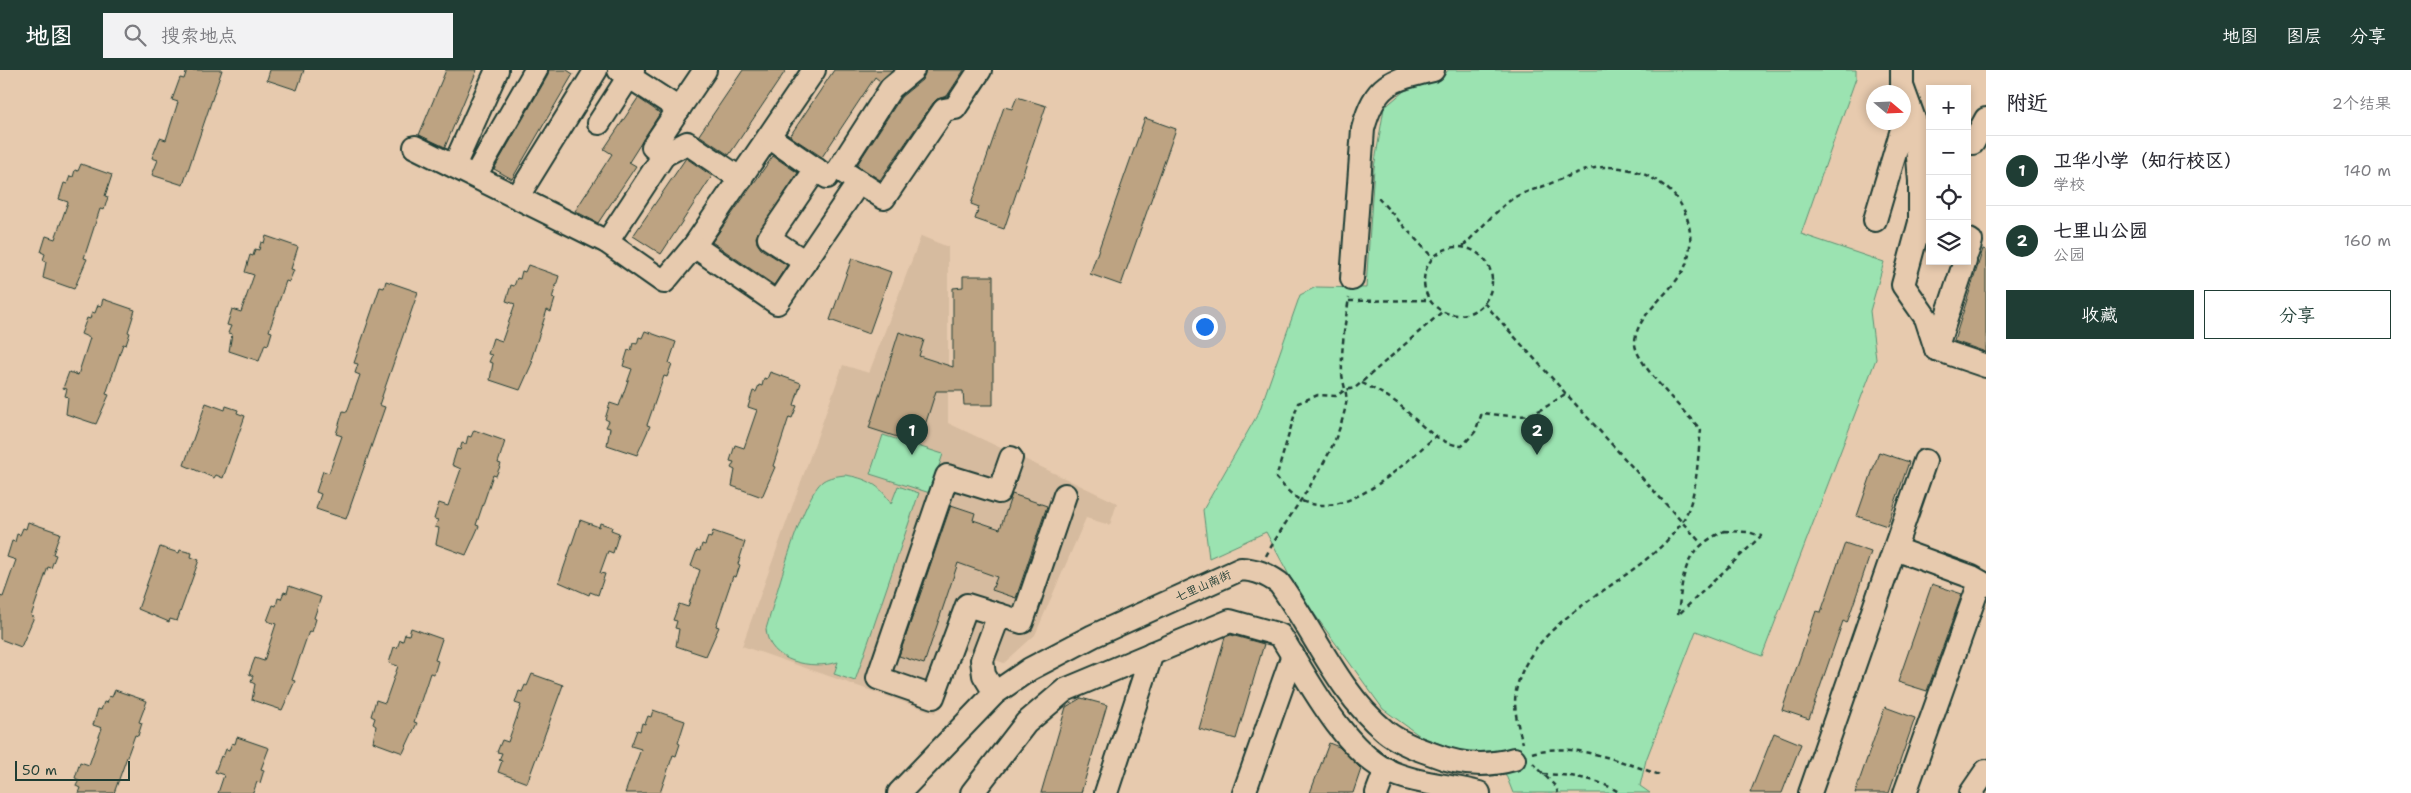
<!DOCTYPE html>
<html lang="zh">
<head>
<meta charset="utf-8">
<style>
  body { margin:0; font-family:"Shantell Sans","LXGW WenKai TC",sans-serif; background:#f2f2f3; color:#2b2b33 }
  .controls { position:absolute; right:15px; top:15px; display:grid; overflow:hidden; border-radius:0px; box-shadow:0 2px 8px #0003 }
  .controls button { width:45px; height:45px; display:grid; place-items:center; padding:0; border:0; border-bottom:1px solid #e1e1e2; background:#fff; color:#2b2b33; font:25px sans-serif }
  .compass { position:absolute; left:1866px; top:15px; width:45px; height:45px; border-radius:50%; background:#fff; box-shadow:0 2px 8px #0003; rotate:109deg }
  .scale { position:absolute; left:15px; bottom:12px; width:115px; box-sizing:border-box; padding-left:5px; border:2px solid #1f3d34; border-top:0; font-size:14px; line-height:18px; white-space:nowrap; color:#1f3d34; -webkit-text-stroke:4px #e7caae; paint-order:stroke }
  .you { position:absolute; left:1204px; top:256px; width:18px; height:18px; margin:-12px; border:4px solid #fff; border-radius:50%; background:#1a73e8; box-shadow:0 0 0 8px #1a73e833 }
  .badge { display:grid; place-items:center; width:32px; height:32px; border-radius:50%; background:#1f3d34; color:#fff; font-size:16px; font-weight:700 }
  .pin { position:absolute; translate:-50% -41px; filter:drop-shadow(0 1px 2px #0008) }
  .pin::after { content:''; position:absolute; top:26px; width:18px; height:15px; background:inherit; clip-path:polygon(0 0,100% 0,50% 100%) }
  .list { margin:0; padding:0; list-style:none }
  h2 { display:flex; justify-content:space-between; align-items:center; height:65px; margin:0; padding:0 20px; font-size:21px }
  h2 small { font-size:16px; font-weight:400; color:#7c7c81 }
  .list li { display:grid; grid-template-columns:32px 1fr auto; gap:15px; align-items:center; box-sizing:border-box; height:70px; padding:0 20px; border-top:1px solid #e1e1e2 }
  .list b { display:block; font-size:19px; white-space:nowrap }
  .list p { margin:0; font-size:16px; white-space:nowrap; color:#7c7c81 }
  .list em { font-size:16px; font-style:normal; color:#7c7c81 }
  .actions { display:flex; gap:10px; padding:15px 20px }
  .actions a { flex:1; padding:11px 0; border:1px solid #1f3d34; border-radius:0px; text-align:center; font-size:18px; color:#1f3d34 }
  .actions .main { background:#1f3d34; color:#fff }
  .icon { flex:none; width:28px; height:28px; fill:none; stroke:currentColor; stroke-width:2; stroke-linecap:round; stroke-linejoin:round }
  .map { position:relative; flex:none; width:1986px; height:723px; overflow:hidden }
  header { display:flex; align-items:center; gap:30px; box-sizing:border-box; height:70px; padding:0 25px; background:#1f3d34; color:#fff }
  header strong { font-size:24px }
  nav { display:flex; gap:28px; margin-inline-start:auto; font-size:18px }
  .search { width:350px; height:45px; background:#f2f2f3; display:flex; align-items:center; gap:12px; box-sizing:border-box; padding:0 18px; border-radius:0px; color:#7c7c81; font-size:19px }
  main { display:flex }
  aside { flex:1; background:#fff }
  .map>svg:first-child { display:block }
  .built { fill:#d6bb9f }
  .green { fill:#9be3b1; stroke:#5d9072 }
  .building { fill:#bda382; stroke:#1f3d34 }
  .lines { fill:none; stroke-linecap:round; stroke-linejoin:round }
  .minor-casing { stroke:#1f3d34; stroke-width:26 }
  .path { stroke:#1f3d34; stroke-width:2.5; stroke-dasharray:5 4; stroke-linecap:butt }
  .minor { stroke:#e7caae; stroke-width:22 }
  .labels { text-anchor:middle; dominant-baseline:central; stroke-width:4.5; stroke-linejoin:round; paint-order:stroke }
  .street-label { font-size:12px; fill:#1f3d34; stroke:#e7caae }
</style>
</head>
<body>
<header>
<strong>地图</strong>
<div class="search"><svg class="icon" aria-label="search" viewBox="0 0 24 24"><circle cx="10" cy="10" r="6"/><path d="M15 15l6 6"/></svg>搜索地点</div>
<nav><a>地图</a><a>图层</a><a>分享</a></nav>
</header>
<main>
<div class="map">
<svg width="1986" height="723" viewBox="0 0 1986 723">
  <rect width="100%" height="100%" fill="#e7caae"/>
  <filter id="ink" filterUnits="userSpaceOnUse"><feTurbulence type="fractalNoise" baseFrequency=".02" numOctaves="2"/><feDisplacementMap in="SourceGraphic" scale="10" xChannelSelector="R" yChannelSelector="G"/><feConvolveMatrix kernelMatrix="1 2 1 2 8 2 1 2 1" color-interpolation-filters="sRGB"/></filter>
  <g filter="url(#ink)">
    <path class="built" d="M921,166L948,177V353L1117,433L1110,455L1086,448L1035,565L1004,593L957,578L935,643L742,576L843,295L869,303Z"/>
    <g class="green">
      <path d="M1448,0H1856V8L1801,164L1884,192L1870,241L1876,289L1762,586L1696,561L1646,690L1640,716L1650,723H1513L1496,680L1473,683L1451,678L1420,666L1383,639L1297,520L1266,462L1209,488L1203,440L1259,342L1300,225L1316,217L1366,218L1374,98L1384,38L1404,21L1442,9Z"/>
      <path d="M883,365L943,384L930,423L870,404Z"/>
      <path d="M845,405C866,408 881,415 891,434L898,416L919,423L855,611L834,604L838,592C812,600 768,592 766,559C775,530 802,426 823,411C829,407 837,406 845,405Z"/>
    </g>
    <g class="building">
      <path d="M187,0H222L183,115L152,105L158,90L152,88L160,68L166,70L178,32L172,30L180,8L184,9Z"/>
      <path d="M270,0H304L297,20L267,10Z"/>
      <path d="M446,0H477L445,77L419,65Z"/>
      <path d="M549,0H567L573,4L512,109L494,99L547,7Z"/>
      <path d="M743,0H786L729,85L699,65Z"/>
      <path d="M834,0H892L880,11L875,7L822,87L790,66Z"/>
      <path d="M926,0H964L947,26L937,29L933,33L880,110L857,95L901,27L922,10Z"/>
      <path d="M1017,27L1046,36L1004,159L975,149L979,137L971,134L1004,37L1012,39Z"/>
      <path d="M638,28L660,43L629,92L636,96L598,153L575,141L612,84L604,79Z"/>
      <path d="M1145,48L1176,59L1121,215L1090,204Z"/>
      <path d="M773,86L798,103L756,167L757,173L761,179L787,195L774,215L712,172Z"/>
      <path d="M686,88L712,106L661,184L633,166Z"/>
      <path d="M81,94L112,105L105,126L108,127L104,140L100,139L84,188L87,189L74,219L43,208L46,192L43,190L45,184L41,182L46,166L55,169L68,132L59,129L64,113L67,114L70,106L73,107L75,100L78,101Z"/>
      <path d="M266,166L298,177L291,199L294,200L289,212L286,211L269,261L272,262L268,275L265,274L259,291L229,281L232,264L228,263L231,256L227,255L232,239L241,242L254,205L245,202L250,185L253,186L255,179L259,180L261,172L264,173Z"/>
      <path d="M1983,179L1986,180V282L1954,271Z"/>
      <path d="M852,188L891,202L869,264L830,250Z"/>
      <path d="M528,195L559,206L552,228L555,229L551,242L547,240L531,290L533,291L520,320L490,310L493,293L489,292L492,285L488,284L493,268L502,271L515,234L506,231L511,215L514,216L517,208L520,209L522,201L525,202Z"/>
      <path d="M963,206H993V335H964L963,321H936L919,374L869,358L899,262L924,270L919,286L953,297V218L963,217Z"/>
      <path d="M386,211L418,222L379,335L385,337L346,449L316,439L321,424L316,422L323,401L329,403L342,366L336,364L343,341L347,342L360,305L355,303L358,294L354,293L380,217L384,218Z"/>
      <path d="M103,229L135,240L128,262L130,263L126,275L123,274L106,324L109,325L96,354L66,344L68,327L65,326L67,319L63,318L69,302L78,305L90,268L81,264L87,248L90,249L92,242L95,243L98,235L101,236Z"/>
      <path d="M645,261L676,272L669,293L672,294L667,307L664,306L647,355L650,356L637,385L607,375L610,358L606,357L609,351L605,349L610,333L619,336L632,299L623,296L628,280L631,281L633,273L637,274L639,267L642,268Z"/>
      <path d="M770,302L801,313L794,335L797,336L792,348L789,347L773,396L775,397L762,427L732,416L735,400L731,398L734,392L730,391L735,375L744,378L757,340L748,337L753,321L756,322L759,315L762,316L764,308L767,309Z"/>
      <path d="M206,333L225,340L226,336L238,340L237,343L245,346L223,408L216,405L214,408L184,395Z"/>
      <path d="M474,360L505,371L498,393L501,394L496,406L493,405L476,455L479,456L466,485L436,474L439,458L435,457L438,450L434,449L439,433L448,436L461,399L452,395L457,379L460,380L462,373L466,374L468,366L471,367Z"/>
      <path d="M1879,382L1909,392L1887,456L1857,446Z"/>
      <path d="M1012,424L1047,436L1016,528L992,520L997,507L958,493L924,594L899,586L951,435L975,443L973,450L1000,459Z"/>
      <path d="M580,450L599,457L600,453L612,457L611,460L619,463L613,483L608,481L600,503L605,504L598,525L590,522L589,525L559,512Z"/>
      <path d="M28,452L60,463L53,484L56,485L51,498L48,497L31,546L34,547L21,577L0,569V526L3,527L16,490L7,487L12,471L15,472L17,464L20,465L23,458L26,459Z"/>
      <path d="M713,461L745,472L738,494L740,495L736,507L733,506L716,556L719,557L706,586L676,576L679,559L675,558L677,551L673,550L679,534L688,537L700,500L691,496L697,480L700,481L702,474L705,475L708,467L711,468Z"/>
      <path d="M1845,473L1871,482L1847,553L1843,551L1809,649L1782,640L1816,541L1821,542Z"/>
      <path d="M160,477L179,483L180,480L192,483L191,487L199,490L177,551L170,549L169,552L138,539Z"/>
      <path d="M1932,514L1962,524L1927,621L1898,612Z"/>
      <path d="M289,516L321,527L314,548L316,549L312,562L309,561L292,610L295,611L282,640L252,630L255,614L251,612L253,606L249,604L255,588L264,591L276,554L267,551L273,535L276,536L278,528L281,529L284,522L287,523Z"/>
      <path d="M411,558L442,569L435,590L438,591L434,604L430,603L414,652L417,653L403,683L373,672L376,656L373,654L375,648L371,646L376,630L385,633L398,596L389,593L394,577L397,578L400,570L403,571L405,564L409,565Z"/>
      <path d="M1231,565L1264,574L1236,669L1199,659L1225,567Z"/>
      <path d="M532,604L563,615L527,713L498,702L502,691L499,690L502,683L497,682L502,670L508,672L521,635L515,633L519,621L522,622L525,615L527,616Z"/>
      <path d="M115,620L147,631L139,652L142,653L138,666L135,665L114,723H78L80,718L76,716L79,710L75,708L80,692L89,695L102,658L93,655L98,639L101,640L104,632L107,633L109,626L112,627Z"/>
      <path d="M1081,628L1107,635L1081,723H1041L1066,637Z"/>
      <path d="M1885,637L1915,648L1889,723H1855Z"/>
      <path d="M653,640L685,651L678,673L680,674L676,686L673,685L660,723H625L641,679L631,676L637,660L640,661L642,653L645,654L648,646L651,647Z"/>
      <path d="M1774,663L1801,674L1782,723H1750Z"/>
      <path d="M237,667L269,678L261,699L264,700L260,713L257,712L253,723H218L224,705L215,702L221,686L223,687L226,679L229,680L232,673L235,674Z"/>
      <path d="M1329,673L1339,677L1361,699L1353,723H1310Z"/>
    </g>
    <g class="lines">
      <g class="minor-casing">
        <g id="minor">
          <path d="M619,0L679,39"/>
          <path d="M814,0L694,176L777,233L859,112L884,128L944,40L955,38L980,0"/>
          <path d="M1902,0V16L1914,49"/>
          <path d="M1915,52L1920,111V152L1903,215L1926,248L1936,279L1986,296"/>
          <path d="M599,53L633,0"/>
          <path d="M769,67L827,107"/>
          <path d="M1967,71L1973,73L1986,49"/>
          <path d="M415,77L607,172L664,212L694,176"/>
          <path d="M664,85L687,73L741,109"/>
          <path d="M454,96L497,0"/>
          <path d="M475,106L536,0"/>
          <path d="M859,112L839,99L891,18L913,0"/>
          <path d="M518,126L596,0"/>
          <path d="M1875,150L1909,36"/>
          <path d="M1967,169L1971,171L1967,183"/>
          <path d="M607,172L664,85L653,77L705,0"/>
          <path d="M805,192L769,168L816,99"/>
          <path d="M1352,209L1363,59C1375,14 1390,10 1433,0"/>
          <path d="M1936,279L1965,191"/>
          <path d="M1011,388L999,422L947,406L878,608L933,627L967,535L1022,552L1065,425"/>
          <path d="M1895,479L1972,507L1986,515"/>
          <path d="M995,623L984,605L982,590L999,545"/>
          <path d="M899,723L995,623L1030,599L1093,566L1241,499C1257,500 1266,504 1279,513C1314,561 1338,622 1385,661C1398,672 1417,679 1432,684C1459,695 1487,697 1514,689"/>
          <path d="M972,723L1026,653L1065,620L1230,551L1280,565C1307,607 1341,676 1386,700C1415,714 1449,715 1479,723"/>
          <path d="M1106,723L1152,583"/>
          <path d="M1244,723L1293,585"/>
          <path d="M1377,723L1386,699"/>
          <path d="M1810,723L1925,391"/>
          <path d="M1905,723L1980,512"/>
          <path d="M1971,723L1986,701"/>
        </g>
      </g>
      <g class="path">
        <path d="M1378,128L1433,188"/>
        <path d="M1463,176C1479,161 1494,142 1512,129C1520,123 1534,120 1544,116C1563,109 1584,97 1605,97C1657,97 1701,133 1688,188C1681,219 1635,241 1635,273C1634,292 1687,344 1701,360C1697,389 1698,427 1682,452C1641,514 1532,542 1516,621C1513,638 1518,657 1523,673"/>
        <circle cx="1458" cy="211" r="34"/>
        <path d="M1349,231L1430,230"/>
        <path d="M1484,233L1701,473"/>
        <path d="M1362,313C1374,319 1386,325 1397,333C1416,348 1435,374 1462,376L1475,362L1482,343C1526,348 1528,350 1565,324"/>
        <path d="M1437,365C1404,393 1350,451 1302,431C1291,426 1284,416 1276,408L1298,333L1318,325L1336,326L1345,320L1355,318L1443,241"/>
        <path d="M1724,461L1748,462L1761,466L1678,545C1683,504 1683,480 1724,461Z"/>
        <path d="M1266,486C1292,437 1336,390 1346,334C1348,325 1343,314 1342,304C1341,279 1345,253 1349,228"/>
        <path d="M1532,683C1571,671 1623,692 1660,705"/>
        <path d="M1533,693L1556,717L1558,723"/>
        <path d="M1543,704C1569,705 1598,708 1620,723"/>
      </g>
      <use href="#minor" class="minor"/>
    </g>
  </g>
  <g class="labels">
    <g class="street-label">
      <text transform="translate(1203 516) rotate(-24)">七里山南街</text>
    </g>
  </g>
</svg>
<div class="controls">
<button>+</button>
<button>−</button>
<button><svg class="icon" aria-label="locate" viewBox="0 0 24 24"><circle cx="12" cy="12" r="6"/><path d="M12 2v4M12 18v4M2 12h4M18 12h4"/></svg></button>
<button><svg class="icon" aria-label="layers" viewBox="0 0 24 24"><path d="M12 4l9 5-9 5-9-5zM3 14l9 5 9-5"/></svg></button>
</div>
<svg class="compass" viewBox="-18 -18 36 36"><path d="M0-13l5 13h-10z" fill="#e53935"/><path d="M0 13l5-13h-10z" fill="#7c7c81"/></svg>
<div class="scale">50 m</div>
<div class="you"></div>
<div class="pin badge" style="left:912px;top:385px">1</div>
<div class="pin badge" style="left:1537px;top:385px">2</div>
</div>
<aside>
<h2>附近<small>2个结果</small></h2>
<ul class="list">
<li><span class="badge">1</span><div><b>卫华小学（知行校区）</b><p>学校</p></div><em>140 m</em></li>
<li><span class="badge">2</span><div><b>七里山公园</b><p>公园</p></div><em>160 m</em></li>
</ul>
<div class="actions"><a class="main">收藏</a><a>分享</a></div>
</aside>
</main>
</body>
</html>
